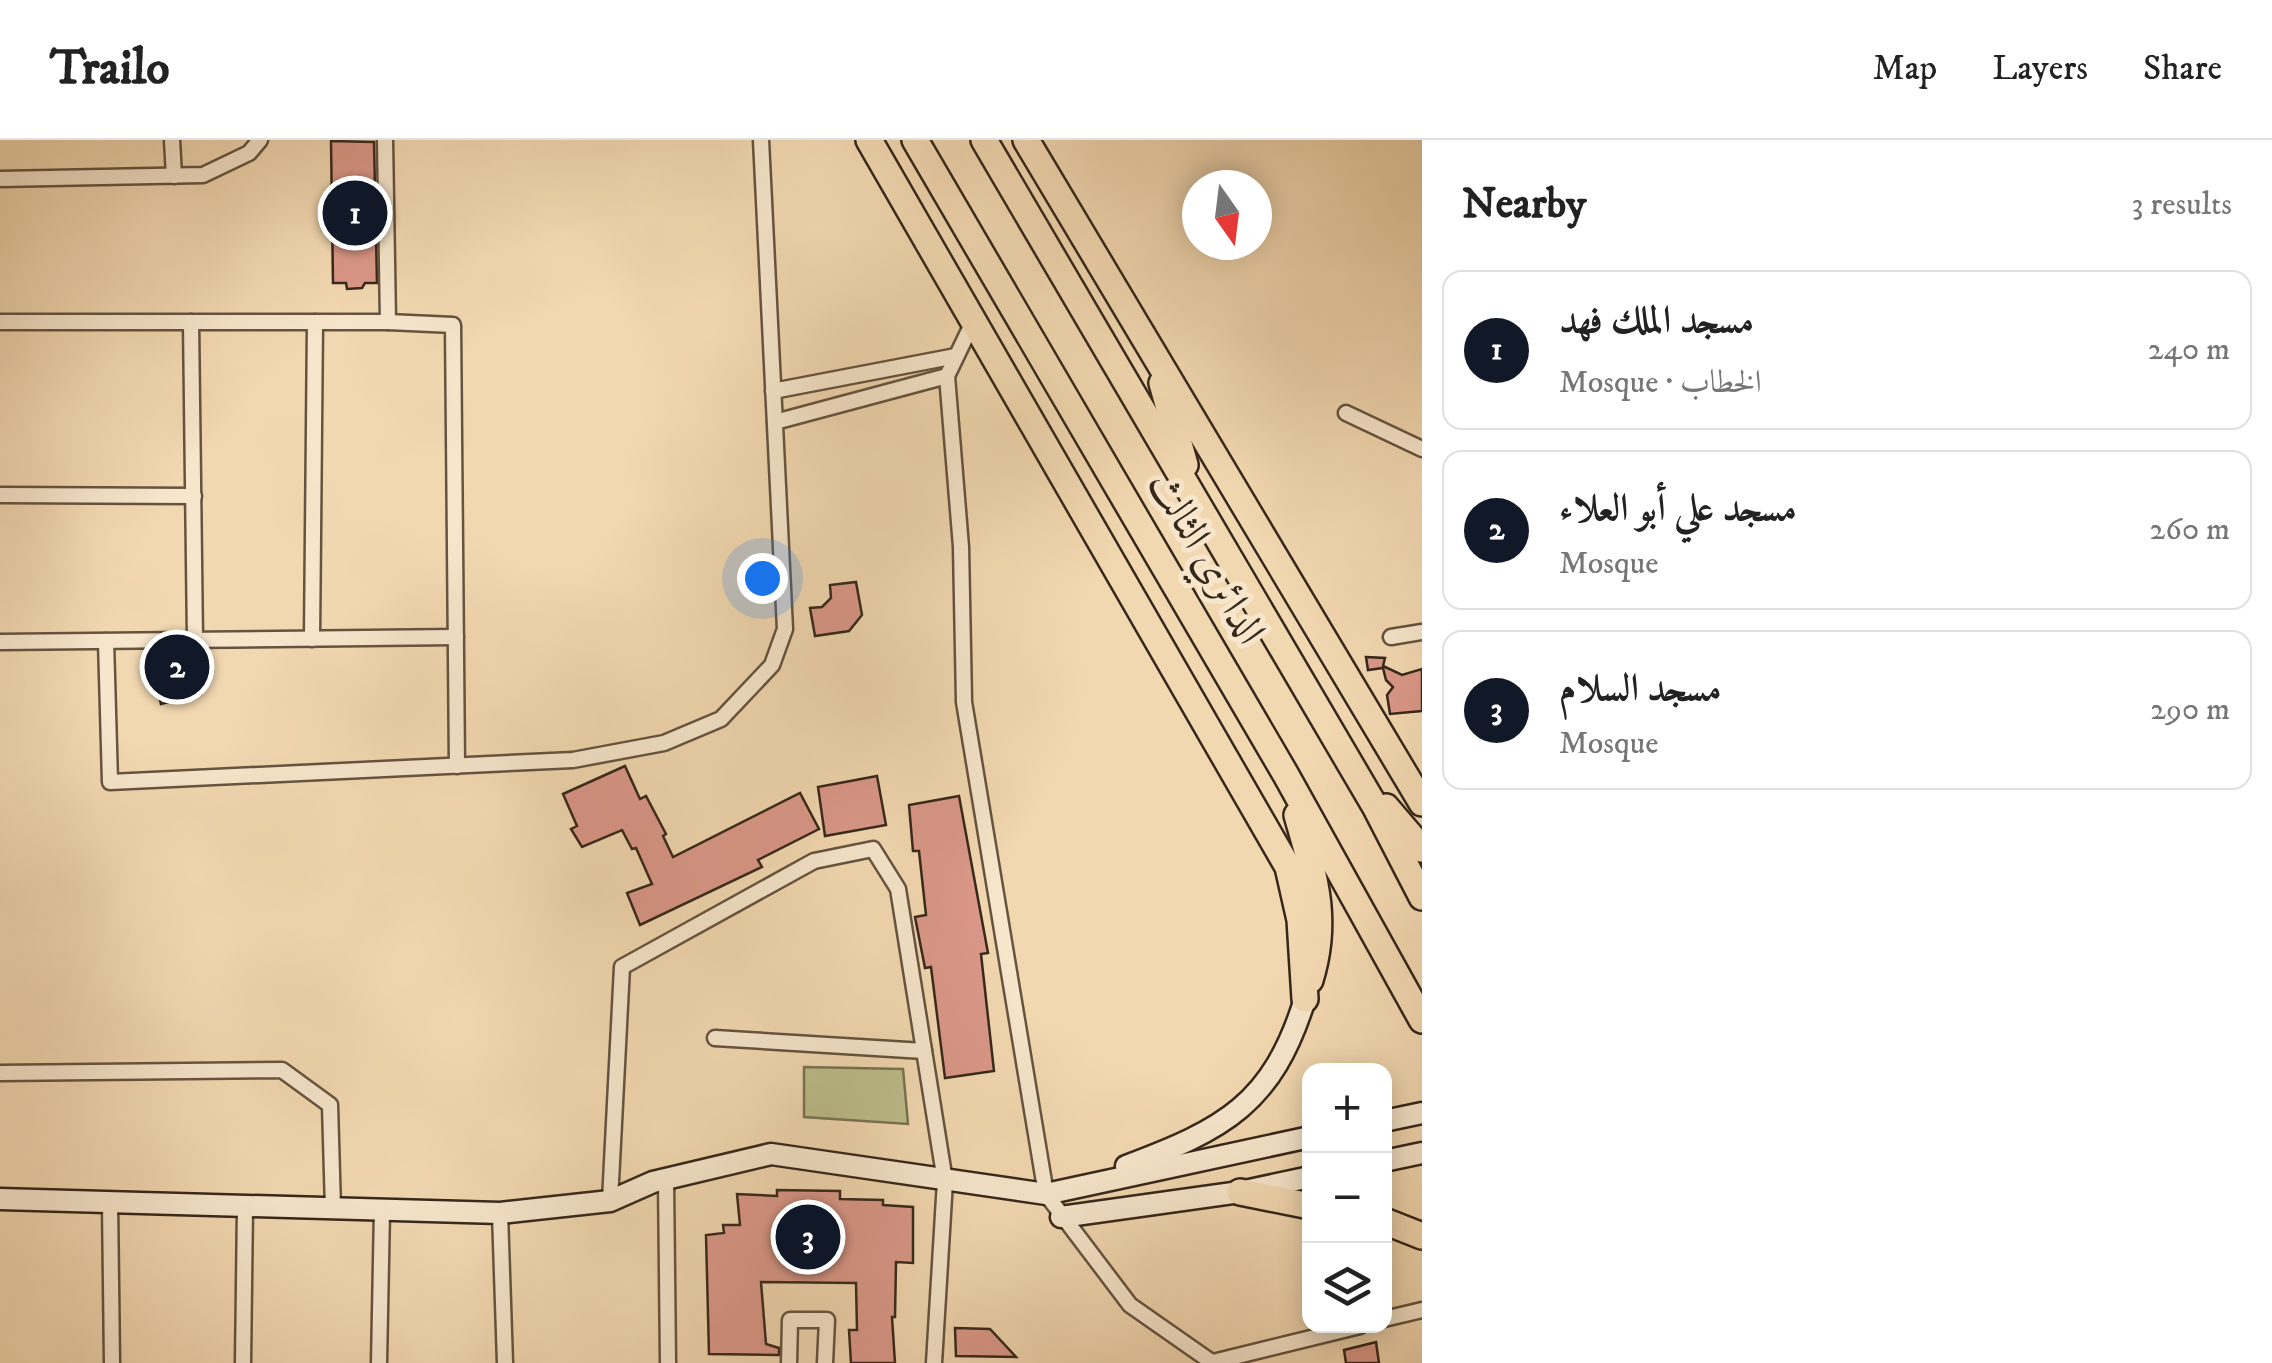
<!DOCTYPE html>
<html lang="en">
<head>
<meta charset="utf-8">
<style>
  body { margin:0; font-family:"IM FELL DW Pica",Amiri,serif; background:#f2f2f2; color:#222 }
  .controls { position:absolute; right:30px; bottom:30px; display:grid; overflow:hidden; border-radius:20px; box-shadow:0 5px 25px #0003 }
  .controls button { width:90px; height:90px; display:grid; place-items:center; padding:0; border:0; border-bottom:2px solid #e0e0e0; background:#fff; color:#222; font:50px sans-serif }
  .compass { position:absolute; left:1182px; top:30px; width:90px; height:90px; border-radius:50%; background:#fff; box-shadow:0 5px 25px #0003; rotate:166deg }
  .you { position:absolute; left:762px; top:438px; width:35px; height:35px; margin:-25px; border:8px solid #fff; border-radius:50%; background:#1a73e8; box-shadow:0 0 0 15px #1a73e833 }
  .badge { display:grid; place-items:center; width:65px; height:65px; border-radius:50%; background:#111827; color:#fff; font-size:32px; font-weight:700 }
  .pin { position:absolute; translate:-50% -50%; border:5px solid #fff; box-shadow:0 2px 10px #0006 }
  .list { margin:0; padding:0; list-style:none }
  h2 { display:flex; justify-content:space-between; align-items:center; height:130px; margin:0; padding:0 40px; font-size:42px }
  h2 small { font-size:32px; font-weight:400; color:#767676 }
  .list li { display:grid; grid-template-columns:65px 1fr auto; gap:30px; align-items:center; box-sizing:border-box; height:160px; margin:0 20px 20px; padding:0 20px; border:2px solid #e0e0e0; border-radius:20px }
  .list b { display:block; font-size:38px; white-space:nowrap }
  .list p { margin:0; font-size:32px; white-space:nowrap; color:#767676 }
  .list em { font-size:32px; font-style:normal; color:#767676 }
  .icon { flex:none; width:55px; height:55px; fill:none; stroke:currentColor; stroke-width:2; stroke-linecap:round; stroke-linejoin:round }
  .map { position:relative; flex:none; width:1422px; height:1223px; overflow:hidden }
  header { display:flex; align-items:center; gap:60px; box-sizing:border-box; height:140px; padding:0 50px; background:#fff; border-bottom:2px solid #e0e0e0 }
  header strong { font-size:48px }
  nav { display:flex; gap:55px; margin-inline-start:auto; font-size:35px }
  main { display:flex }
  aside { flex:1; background:#fff }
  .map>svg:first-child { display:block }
  .green { fill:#bcbe8b; stroke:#797353; stroke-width:2.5 }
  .building { fill:#db9889; stroke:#36281b; stroke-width:2.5 }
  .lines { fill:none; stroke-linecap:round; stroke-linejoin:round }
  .street-casing { stroke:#655440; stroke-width:19 }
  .secondary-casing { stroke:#36281b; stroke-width:25 }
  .highway-casing { stroke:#36281b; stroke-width:30 }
  .street { stroke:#f7e6cc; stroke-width:14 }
  .secondary { stroke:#f7e6cc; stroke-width:20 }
  .highway { stroke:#f2d8b1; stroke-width:25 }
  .labels { text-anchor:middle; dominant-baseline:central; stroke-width:10; stroke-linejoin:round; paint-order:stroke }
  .street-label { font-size:42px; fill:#36281b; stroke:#f7e6cc }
</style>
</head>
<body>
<header>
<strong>Trailo</strong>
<nav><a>Map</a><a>Layers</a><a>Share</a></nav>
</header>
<main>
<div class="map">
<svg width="1422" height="1223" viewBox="0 0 1422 1223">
  <rect width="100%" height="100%" fill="#f2d8b1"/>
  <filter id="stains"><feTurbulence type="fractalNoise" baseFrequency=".002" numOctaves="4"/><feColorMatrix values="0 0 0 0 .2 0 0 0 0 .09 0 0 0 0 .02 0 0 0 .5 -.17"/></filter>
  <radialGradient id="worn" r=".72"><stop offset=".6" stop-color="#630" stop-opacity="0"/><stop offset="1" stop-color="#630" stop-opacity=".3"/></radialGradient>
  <path class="green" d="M804,927L903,929L908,984L804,977Z"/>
  <g class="building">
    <path d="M331,1L374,2L377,143H365L362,148L347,149L346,143H333Z"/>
    <path d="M856,442L862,475L849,491L815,496L810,468L822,467L831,458L830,445Z"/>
    <path d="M197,510L203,536L197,538L201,554L161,564L151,517Z"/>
    <path d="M1366,517L1385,518L1383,526L1402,535L1422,529V571L1390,574L1387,555L1393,547L1386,540L1383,528L1368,530Z"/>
    <path d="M625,626L640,659L646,656L666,694L663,696L673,717L800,653L819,689L758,720L762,727L640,785L627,753L652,744L636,708L632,709L622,690L582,707L571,689L577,686L563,654Z"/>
    <path d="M877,636L886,685L825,696L818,647Z"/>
    <path d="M959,656L988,813L981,814L994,931L945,938L931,827L925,828L915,777L926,775L919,711H913L909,665Z"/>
    <path d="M777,1050L840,1051V1059L883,1060V1065L913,1067V1123L896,1122L895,1177H892L895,1223H851L849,1190H857L856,1143L761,1142L766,1204L779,1208V1215L709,1214L706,1095L724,1093L723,1085H740L737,1054L777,1056Z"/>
    <path d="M955,1188L990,1189L1016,1217L956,1216Z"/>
    <path d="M1376,1202L1379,1223H1346L1344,1210Z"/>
  </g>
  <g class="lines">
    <g class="street-casing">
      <g id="street">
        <path d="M172,0L174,36"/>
        <path d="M385,0L388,182"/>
        <path d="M0,39L203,35L249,13L260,0"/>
        <path d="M974,180L947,236L961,407L964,562L1046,1054L1130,1165L1213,1223"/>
        <path d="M0,182H388L453,185L457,626"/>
        <path d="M191,182L195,500"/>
        <path d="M773,251L956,216"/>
        <path d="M1346,273L1422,309"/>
        <path d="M775,282L947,236"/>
        <path d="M0,355L194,356"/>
        <path d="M1391,497L1422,492"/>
        <path d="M312,499L315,182"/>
        <path d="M106,501L110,642L573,620L664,603L721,579L772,525L785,489L761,0"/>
        <path d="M0,502L456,497"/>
        <path d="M715,898L924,911"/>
        <path d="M0,933L282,930L330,965L333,1069"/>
        <path d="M666,1040L668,1223"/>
        <path d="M610,1061L622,827L814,721L873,709L898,749L945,1041L934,1223"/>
        <path d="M110,1063L112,1223"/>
        <path d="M500,1073L505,1223"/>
        <path d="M1384,1179L1422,1170"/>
        <path d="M1213,1222L1360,1186"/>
        <path d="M243,1223L245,1067"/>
        <path d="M379,1223L382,1070"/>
        <path d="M789,1223L790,1180H827L825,1223"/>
      </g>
    </g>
    <g class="secondary-casing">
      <g id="secondary">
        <path d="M1384,981L1422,973"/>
        <path d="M1384,1021L1422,1013"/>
        <path d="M1126,1026C1224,989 1272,965 1305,859"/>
        <path d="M0,1059L500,1073L610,1061L653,1042L771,1014L1046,1054L1310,997"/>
        <path d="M1061,1077L1240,1052L1310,1037"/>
      </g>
    </g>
    <g class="highway-casing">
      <g id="highway">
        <path d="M869,0L1288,727L1300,780L1305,859"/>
        <path d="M915,0L1286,635L1422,880"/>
        <path d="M984,0L1376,668L1422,757"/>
        <path d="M1026,0L1422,663"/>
        <path d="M1162,243L1185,325"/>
        <path d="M1386,667L1422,709"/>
        <path d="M1297,675C1314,735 1329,779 1310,840"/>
        <path d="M1240,1052L1310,1066"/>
        <path d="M1384,1081L1422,1096"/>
      </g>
    </g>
    <use href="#street" class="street"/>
    <use href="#secondary" class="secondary"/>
    <use href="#highway" class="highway"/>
  </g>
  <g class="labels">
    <g class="street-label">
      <text transform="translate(1206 418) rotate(60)">الدائري الثالث</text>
    </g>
  </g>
  <rect width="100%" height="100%" filter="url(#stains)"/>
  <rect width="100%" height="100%" fill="url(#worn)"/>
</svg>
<div class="controls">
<button>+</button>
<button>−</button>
<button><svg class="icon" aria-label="layers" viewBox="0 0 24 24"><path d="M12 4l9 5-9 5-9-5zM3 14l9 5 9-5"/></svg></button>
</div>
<svg class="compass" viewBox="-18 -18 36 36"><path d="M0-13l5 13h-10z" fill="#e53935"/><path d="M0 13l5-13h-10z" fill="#767676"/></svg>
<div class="you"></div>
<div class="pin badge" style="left:355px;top:73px">1</div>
<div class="pin badge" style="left:177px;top:527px">2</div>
<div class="pin badge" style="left:808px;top:1097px">3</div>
</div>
<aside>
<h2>Nearby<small>3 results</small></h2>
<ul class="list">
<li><span class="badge">1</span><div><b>مسجد الملك فهد</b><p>Mosque · الخطاب</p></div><em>240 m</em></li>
<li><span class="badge">2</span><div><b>مسجد علي أبو العلاء</b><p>Mosque</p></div><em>260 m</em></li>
<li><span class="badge">3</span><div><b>مسجد السلام</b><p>Mosque</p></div><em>290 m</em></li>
</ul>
</aside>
</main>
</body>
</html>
